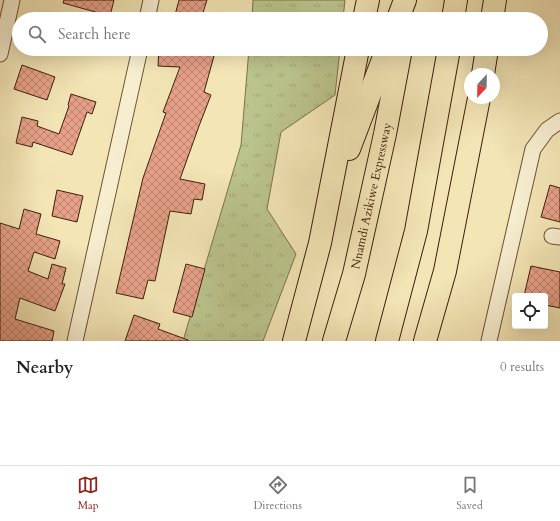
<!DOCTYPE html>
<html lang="en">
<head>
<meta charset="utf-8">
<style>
  body { margin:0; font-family:Cardo,serif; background:#f2f2f2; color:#222 }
  .controls { position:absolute; right:12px; bottom:12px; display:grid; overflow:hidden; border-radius:4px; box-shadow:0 4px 16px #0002 }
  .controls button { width:36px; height:36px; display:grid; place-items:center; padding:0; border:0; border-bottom:1px solid #e0e0e0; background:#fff; color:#222; font:20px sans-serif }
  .compass { position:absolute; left:464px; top:68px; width:36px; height:36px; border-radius:50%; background:#fff; box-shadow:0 4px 16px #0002; rotate:202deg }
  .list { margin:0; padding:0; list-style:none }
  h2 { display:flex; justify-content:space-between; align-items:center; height:52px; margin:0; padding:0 16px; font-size:17px }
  h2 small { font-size:13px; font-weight:400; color:#767676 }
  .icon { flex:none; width:22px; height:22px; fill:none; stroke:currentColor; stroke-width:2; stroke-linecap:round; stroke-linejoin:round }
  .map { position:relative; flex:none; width:560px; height:341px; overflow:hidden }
  .search { position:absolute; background:#fff; box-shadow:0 4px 16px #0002; left:12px; right:12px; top:12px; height:44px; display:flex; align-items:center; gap:10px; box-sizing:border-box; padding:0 14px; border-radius:22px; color:#767676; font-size:15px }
  .sheet { height:124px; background:#fff }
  nav { display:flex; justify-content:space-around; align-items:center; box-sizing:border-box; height:56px; border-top:1px solid #e0e0e0; background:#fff; font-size:11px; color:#767676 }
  nav a { display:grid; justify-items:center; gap:2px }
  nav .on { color:#8f2418 }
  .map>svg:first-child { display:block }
  .grass { fill:url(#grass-tufts); stroke:#7c724b }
  .building { fill:url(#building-cross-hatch); stroke:#3d2109 }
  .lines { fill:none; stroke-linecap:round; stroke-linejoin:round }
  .street-casing { stroke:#6a5234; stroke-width:17 }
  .highway-casing { stroke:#3d2109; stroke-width:24 }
  .street { stroke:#f7eed0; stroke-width:15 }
  .highway { stroke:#f3e5b6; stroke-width:22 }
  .labels { text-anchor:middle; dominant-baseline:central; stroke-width:4; stroke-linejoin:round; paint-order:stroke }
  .street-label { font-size:12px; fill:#3d2109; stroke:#f7eed0 }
</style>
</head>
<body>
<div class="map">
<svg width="560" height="341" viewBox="0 0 560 341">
  <defs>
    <pattern id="grass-tufts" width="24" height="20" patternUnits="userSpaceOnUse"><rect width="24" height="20" fill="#bbc48d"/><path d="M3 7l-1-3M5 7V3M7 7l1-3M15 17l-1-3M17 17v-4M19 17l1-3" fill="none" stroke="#a2a878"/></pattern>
    <pattern id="building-cross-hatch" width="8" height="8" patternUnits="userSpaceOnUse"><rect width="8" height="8" fill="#e7a189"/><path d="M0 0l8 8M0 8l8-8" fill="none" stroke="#bc836e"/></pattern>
  </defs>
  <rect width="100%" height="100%" fill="#f3e5b6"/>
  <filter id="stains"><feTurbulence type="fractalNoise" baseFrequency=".005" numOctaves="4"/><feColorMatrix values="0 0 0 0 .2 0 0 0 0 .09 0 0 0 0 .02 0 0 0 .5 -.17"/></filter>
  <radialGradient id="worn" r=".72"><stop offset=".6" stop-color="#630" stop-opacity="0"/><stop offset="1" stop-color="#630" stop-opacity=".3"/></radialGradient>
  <g class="grass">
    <path d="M253,0H345L343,19H252Z"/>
    <path d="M249,49H340L335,95L281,132L267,209L296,254L263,341H183L241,145Z"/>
  </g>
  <g class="building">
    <path d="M64,0H114L110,16L63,3Z"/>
    <path d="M179,0H207L201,19H174Z"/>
    <path d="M159,49H190L214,56L204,92L211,95L199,126L180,179L205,184L202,200L194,199L191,214L170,211L155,281L148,280L143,299L116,293L143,178L166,113L163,112L180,67L158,66Z"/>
    <path d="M22,65L55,77L47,100L14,89Z"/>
    <path d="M71,94L96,102L92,114L87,112L72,155L33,142L32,147L16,143L22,117L38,121L37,126L59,134L69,106L68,105Z"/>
    <path d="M550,185L560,188V222L541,217Z"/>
    <path d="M57,190L83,196L77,222L52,216Z"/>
    <path d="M24,209L41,214L36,234L60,241L55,259L34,252L28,271L48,279L52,264L66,268L62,284H65L55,311L20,298L15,319L54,331L52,341H0V223L19,229Z"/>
    <path d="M186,264L205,269L192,317L173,312Z"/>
    <path d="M531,266L560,272V308L545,305V296H524Z"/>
    <path d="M134,315L160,324L158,329L188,340V341H125Z"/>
  </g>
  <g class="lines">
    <g class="street-casing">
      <g id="street">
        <path d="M147,19L151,0"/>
        <path d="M0,54L12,0"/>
        <path d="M552,236L560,237"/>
        <path d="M75,341L140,49"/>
        <path d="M489,341L533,149L547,130L560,121"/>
      </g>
    </g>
    <g class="highway-casing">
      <g id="highway">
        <path d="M364,19L368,0"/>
        <path d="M398,19L405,0"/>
        <path d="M453,19L456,0"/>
        <path d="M492,19L495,0"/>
        <path d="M483,74L487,49"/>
        <path d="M349,149L387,49"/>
        <path d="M294,341L320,243L358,49"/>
        <path id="s1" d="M334,341L354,274L385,134L401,49"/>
        <path d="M387,341L416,231L449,49"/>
        <path d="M425,341L445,271L479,98"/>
      </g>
    </g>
    <use href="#street" class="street"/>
    <use href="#highway" class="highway"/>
  </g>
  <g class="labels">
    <g class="street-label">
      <text stroke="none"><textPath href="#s1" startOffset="150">Nnamdi Azikiwe Expressway</textPath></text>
    </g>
  </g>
  <rect width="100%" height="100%" filter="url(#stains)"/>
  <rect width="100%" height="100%" fill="url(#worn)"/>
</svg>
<div class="controls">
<button><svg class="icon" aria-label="locate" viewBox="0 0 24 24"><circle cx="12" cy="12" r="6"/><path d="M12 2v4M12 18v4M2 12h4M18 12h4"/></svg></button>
</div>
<svg class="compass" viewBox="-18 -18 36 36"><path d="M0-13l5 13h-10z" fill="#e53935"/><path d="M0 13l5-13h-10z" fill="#767676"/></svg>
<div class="search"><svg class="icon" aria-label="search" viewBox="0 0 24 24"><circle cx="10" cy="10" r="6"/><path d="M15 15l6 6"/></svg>Search here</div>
</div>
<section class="sheet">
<h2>Nearby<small>0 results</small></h2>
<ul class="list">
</ul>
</section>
<nav>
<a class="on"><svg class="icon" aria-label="map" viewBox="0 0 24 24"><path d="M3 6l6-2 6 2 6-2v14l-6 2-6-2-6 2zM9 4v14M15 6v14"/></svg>Map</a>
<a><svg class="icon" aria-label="directions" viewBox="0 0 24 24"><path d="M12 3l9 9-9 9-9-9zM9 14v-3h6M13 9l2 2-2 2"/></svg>Directions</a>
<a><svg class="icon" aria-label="saved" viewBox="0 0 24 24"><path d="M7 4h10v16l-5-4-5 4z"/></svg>Saved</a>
</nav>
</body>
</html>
